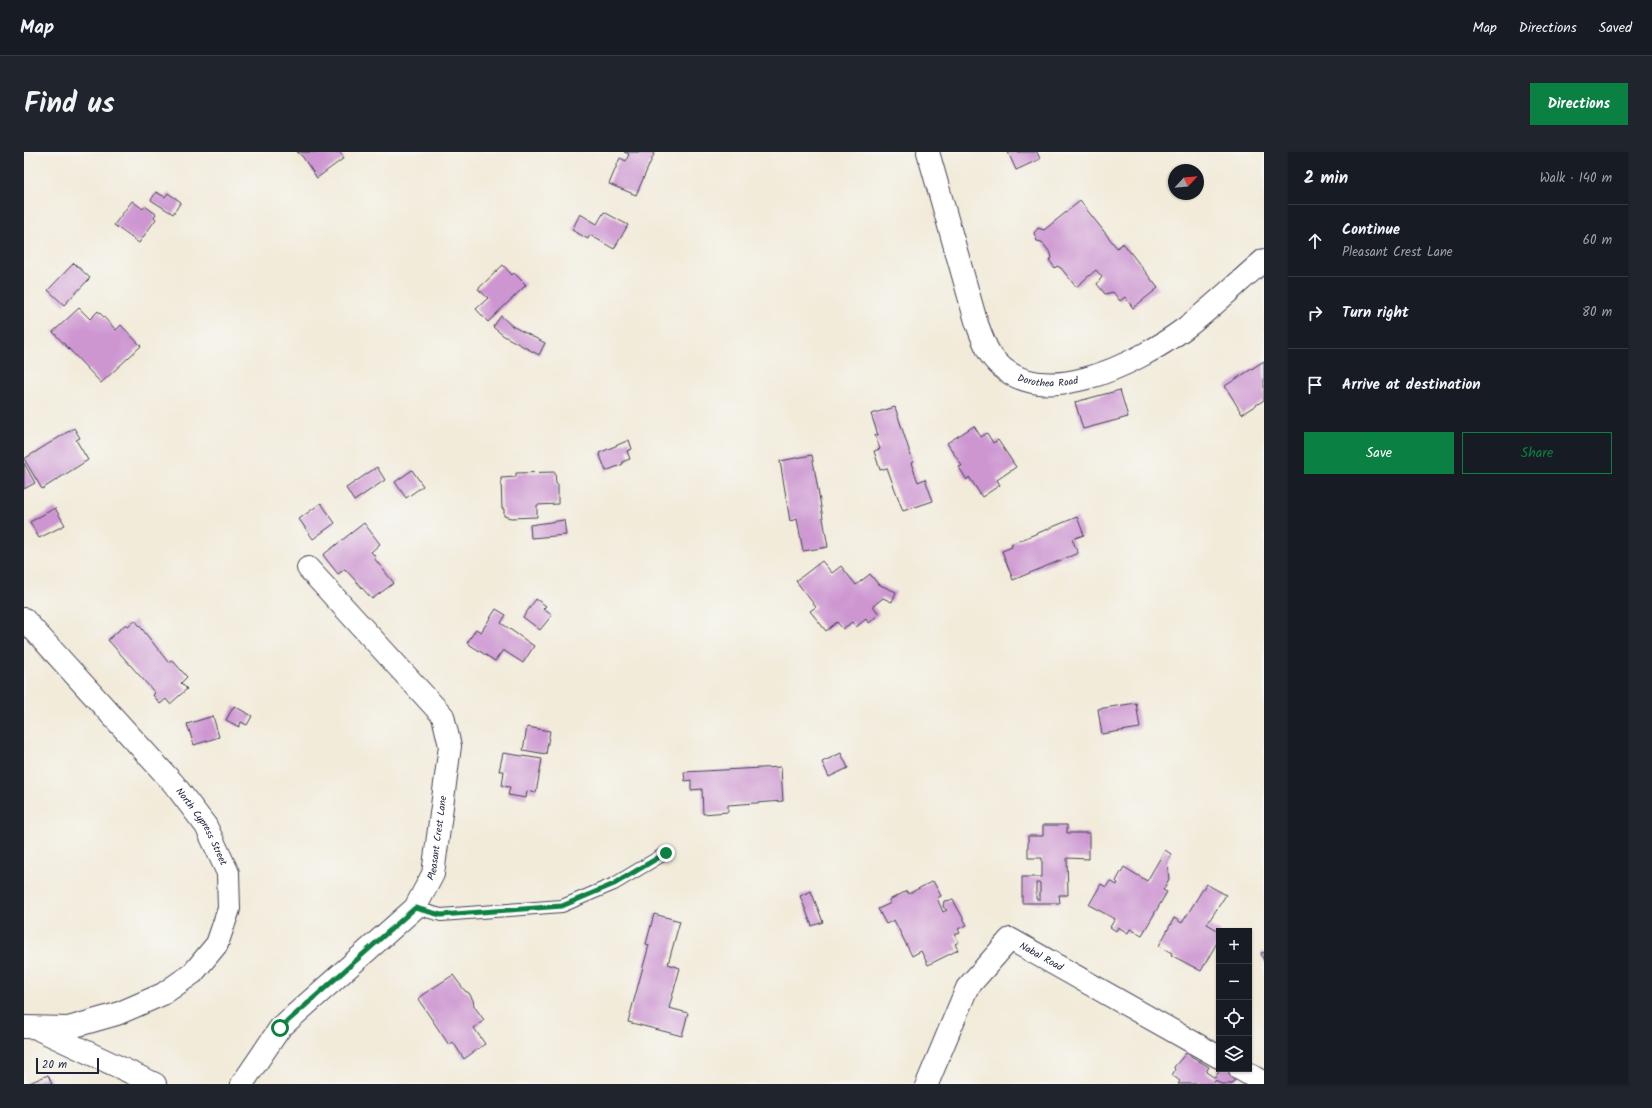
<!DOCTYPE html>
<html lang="en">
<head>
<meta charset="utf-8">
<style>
  body { margin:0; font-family:Kalam,sans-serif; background:#20242c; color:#f1f3f6 }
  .controls { position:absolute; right:12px; bottom:12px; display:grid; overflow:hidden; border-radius:0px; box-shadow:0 1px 3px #0004 }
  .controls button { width:36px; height:36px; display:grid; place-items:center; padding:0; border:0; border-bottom:1px solid #363941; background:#171b24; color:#f1f3f6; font:20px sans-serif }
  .compass { position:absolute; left:1144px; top:12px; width:36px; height:36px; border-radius:50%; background:#171b24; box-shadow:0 1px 3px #0004; rotate:64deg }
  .scale { position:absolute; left:12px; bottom:10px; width:63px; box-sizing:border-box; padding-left:4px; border:2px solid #22223b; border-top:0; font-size:11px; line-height:14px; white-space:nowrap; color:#22223b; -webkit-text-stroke:3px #f6f6f2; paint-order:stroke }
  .stop { position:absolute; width:12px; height:12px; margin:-9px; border:3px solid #0b8043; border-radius:50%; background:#fff }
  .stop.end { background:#0b8043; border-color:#fff; box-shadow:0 1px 4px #0008 }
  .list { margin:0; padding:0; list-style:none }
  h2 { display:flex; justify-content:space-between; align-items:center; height:52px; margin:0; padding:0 16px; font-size:17px }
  h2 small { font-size:13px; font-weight:400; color:#9ea1a6 }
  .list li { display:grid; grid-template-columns:26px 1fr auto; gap:12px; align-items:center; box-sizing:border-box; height:72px; padding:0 16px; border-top:1px solid #363941 }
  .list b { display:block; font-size:15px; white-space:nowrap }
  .list p { margin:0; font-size:13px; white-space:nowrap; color:#9ea1a6 }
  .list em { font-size:13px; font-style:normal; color:#9ea1a6 }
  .actions { display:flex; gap:8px; padding:12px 16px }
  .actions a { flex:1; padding:9px 0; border:1px solid #0b8043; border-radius:0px; text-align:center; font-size:14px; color:#0b8043 }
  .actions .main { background:#0b8043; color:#fff }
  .icon { flex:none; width:22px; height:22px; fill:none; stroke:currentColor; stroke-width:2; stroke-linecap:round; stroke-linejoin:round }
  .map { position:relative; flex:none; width:1240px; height:932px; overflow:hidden; border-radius:0px }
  header { display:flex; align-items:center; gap:24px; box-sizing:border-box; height:56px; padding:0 20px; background:#171b24; border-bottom:1px solid #363941 }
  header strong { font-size:19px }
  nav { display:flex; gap:22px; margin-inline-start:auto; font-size:14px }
  .intro { display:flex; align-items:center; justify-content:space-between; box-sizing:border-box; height:96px; padding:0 24px }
  h1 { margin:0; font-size:28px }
  .button { padding:10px 18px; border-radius:0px; background:#0b8043; color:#fff; font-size:14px; font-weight:700 }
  main { display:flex; gap:24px; padding:0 24px }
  aside { flex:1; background:#171b24; border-radius:0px; box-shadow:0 1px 3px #0004 }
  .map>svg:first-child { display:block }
  .building { fill:#cd96d1; fill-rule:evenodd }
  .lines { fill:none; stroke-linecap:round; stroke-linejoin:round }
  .lane-casing { stroke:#414053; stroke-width:14 }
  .street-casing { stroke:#414053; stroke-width:24 }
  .lane { stroke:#fff; stroke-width:12 }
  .street { stroke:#fff; stroke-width:22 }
  .route { stroke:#0b8043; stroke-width:5 }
  .labels { text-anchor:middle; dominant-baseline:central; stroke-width:3; stroke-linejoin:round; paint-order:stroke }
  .street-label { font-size:10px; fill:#22223b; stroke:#f6f6f2 }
</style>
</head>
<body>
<header>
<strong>Map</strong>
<nav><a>Map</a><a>Directions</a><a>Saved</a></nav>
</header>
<div class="intro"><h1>Find us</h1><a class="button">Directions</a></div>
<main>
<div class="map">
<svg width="1240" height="932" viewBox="0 0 1240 932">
  <rect width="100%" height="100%" fill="#f6f6f2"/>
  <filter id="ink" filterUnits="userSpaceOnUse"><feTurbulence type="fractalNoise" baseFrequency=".025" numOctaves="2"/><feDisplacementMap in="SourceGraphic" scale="8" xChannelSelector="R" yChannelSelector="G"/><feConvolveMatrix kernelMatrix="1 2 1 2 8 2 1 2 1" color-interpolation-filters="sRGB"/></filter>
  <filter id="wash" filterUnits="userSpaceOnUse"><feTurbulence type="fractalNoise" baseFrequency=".012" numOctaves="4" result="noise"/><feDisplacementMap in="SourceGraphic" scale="16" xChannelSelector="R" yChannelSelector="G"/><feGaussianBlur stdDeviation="0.9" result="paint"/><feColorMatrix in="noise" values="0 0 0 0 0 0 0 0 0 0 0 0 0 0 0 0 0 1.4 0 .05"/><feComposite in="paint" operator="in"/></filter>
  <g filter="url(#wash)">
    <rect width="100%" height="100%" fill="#f2ebda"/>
    <g id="blocks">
      <g class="building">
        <path d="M273,0H316L320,6L293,26L278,4Z"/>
        <path d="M600,0H627L630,2L612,43L585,32L596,6L602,9L605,2Z"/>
        <path d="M984,0H1013L1016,7L992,18Z"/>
        <path d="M132,40L141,45L144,41L157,50L149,62L127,48Z"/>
        <path d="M108,49L119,57L121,54L132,62L130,65L132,67L115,91L90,73Z"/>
        <path d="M1056,49L1093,96L1099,91L1134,136L1109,156L1101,145L1096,149L1089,140L1081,142L1073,132L1078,125L1072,118L1052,135L1037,116L1033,114L1031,116L1025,108L1028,106L1027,102L1018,90L1013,89L1010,81L1014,76L1020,78Z"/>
        <path d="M580,60L604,73L590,97L566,83L564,87L548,78L556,62L573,72Z"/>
        <path d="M50,111L66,126L40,153L24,138Z"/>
        <path d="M479,113L488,123L490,121L502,133L464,170L452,157L464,146L454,137Z"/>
        <path d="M55,156L66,167L74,159L92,178L97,173L117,194L77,231L29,180Z"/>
        <path d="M477,164L488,174L521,191L515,203L480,184L469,175Z"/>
        <path d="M1240,209V248L1218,262L1201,234Z"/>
        <path d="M1096,238L1104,265L1059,277L1051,250Z"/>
        <path d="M871,255L889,310L887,311L894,330L901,327L909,349L879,359L863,316L856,318L850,299L856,297L851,283H854L847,262Z"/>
        <path d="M950,274L957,285L963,281L969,291L974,288L992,315L973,328L976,333L958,345L945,325L943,328L935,315L938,314L923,291Z"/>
        <path d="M50,276L56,286L52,288L64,308L18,337L0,307Z"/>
        <path d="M605,288L608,297L603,299L606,307L598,310L599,312L582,319L575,301Z"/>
        <path d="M788,303L804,395L779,399L773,367L766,369L756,309Z"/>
        <path d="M0,311L11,331L0,337Z"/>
        <path d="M353,315L361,328L330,349L322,336Z"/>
        <path d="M388,318L399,334L382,346L371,330Z"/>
        <path d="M531,320L532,332H534V352L513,353V365L487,366L480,364V357H478L477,326L492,325V321Z"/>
        <path d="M297,351L311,371L289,387L275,367Z"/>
        <path d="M31,356L41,373L15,386L6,370Z"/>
        <path d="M1053,365L1060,383L1048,387L1054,401L989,428L978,399L988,395L987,392Z"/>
        <path d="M540,368L542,383L507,386L506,373Z"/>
        <path d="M340,371L356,392L347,400L352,405L350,406L370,431L348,447L321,417L314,422L299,403Z"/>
        <path d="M798,409L808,421L817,414L832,433L846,422L854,432L872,440L868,450L859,446L849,454L855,462L845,471L842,467L832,475L828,470L819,477L813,470L802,479L786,459L792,455L772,429Z"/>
        <path d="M512,447L522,454L519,457L528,463L516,478L499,465Z"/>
        <path d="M472,457L482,463L477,471L510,494L499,511L479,498L471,509L443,491L452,477L457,480Z"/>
        <path d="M111,468L144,510L147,508L150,510L163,525L157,531L163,537L146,552L142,547L136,552L129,543L131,541L84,488L102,472L104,474Z"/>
        <path d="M1112,551L1116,576L1078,582L1074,557Z"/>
        <path d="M210,554L228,564L223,573L217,570L215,575L202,568Z"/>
        <path d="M189,564L195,585L170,593L163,572Z"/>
        <path d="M503,575L526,579L522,602L499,598Z"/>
        <path d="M479,601L518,607L512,641L503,639L502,646L484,643L486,635L478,634L480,619H475Z"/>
        <path d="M817,601L824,616L805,625L798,610Z"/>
        <path d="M757,615L759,649L704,653V660L679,662L678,637L667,638V628L661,629L660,620Z"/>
        <path d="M1019,673H1043V681H1065V707L1043,706L1044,743H1035L1036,751H998V725H1018V706H1004V684H1019ZM1012,731H1016V747H1012Z"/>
        <path d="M1141,698L1147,702L1143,710L1145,727L1139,738L1143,740L1118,783L1106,777L1104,781L1094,775L1092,779L1086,775L1091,767L1065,753L1077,732L1082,735L1086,729L1093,733L1094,731L1092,729L1100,715L1123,729Z"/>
        <path d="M909,729L917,744L913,746L919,760L923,758L919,755L920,749L929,748L943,773L934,777L936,781L931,783L935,790L931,792L934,798L904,813L897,799L888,804L870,768L862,772L854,757L867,751L865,748L883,739L884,742Z"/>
        <path d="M1182,732L1202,743L1183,772L1195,779V787L1177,819L1147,803L1148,801L1135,794L1150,766L1158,771Z"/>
        <path d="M787,739L799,770L788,774L776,744Z"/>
        <path d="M630,762L656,769L644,812L656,816L645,856L664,861L658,884L604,870L625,793L622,792Z"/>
        <path d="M1240,800V810L1237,801Z"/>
        <path d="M429,823L441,839L445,841L449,848L450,854L460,868L450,876L461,892L440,907L429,890L425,893L394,847L398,843Z"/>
        <path d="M1162,901L1185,915L1182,920L1191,926L1196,917H1209L1216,922L1208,932H1197L1192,928L1189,932H1154L1156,929L1148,923L1151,918L1150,915Z"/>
        <path d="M24,923L28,932H3Z"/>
      </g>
    </g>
  </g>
  <g filter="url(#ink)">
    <use href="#blocks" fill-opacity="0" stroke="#414053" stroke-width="1"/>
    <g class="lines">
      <g class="lane-casing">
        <path id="lane" d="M391,756L417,763L538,754L590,732L642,701"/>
      </g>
      <g class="street-casing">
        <g id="street">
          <path id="s1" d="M904,0L952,169C956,180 960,192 966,202C1010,266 1114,211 1160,177C1188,156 1213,131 1240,108"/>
          <path id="s2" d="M0,467L150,632L182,674L204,721L205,757L193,792L169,821L139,842L93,862L44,876L0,875"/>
          <path d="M16,878L131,932"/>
          <path d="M1216,917L1240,931"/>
          <path id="s3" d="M218,932L256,876L391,756L409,722L426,594L419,564L284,416"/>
          <path id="s4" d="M903,932L943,836L986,787L1195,905"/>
        </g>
      </g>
      <use href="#lane" class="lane"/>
      <use href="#street" class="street"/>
    </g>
  </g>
  <g class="lines" filter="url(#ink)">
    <path class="route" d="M256,876L391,756L417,763L538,754L590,732L642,701"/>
  </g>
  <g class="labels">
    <g class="street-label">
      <text stroke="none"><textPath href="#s1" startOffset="279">Dorothea Road</textPath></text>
      <text stroke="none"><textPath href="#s2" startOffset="274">North Cypress Street</textPath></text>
      <text stroke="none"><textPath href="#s3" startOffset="323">Pleasant Crest Lane</textPath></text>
      <text stroke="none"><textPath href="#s4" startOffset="205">Nabal Road</textPath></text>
    </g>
  </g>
</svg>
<div class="controls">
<button>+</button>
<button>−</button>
<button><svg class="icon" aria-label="locate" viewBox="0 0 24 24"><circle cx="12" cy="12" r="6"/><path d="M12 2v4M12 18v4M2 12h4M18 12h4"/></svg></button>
<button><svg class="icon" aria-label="layers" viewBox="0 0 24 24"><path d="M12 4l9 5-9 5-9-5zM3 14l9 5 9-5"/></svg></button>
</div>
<svg class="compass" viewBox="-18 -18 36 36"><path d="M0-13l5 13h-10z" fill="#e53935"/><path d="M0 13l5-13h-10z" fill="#9ea1a6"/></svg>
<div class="scale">20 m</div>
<div class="stop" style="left:256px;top:876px"></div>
<div class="stop end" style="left:642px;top:701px"></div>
</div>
<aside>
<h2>2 min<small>Walk · 140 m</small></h2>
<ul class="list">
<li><svg class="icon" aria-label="ahead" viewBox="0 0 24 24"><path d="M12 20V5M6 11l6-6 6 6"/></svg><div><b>Continue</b><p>Pleasant Crest Lane</p></div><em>60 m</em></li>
<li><svg class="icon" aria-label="right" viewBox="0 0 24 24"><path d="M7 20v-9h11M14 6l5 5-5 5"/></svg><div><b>Turn right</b></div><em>80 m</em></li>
<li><svg class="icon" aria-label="arrive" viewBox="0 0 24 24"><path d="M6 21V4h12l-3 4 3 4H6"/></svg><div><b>Arrive at destination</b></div></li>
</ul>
<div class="actions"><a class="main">Save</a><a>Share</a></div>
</aside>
</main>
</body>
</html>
